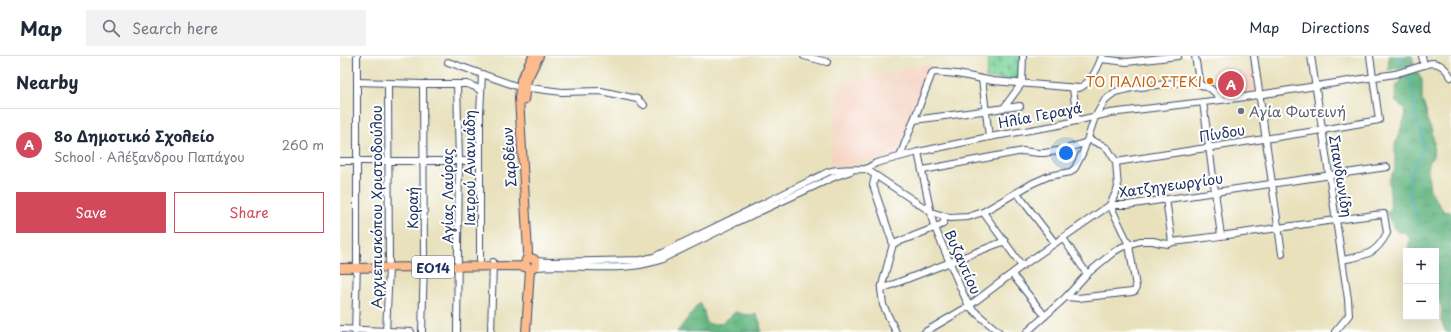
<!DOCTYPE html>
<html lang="en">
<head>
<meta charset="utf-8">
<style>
  body { margin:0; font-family:"Playpen Sans",sans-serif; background:#f2f2f3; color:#1f2937 }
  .controls { position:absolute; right:12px; bottom:12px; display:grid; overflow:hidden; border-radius:0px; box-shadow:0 4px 16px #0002 }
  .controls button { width:36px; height:36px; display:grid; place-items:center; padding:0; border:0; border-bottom:1px solid #e0e1e3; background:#fff; color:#1f2937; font:20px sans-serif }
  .you { position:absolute; left:726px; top:97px; width:14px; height:14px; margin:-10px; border:3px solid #fff; border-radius:50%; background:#1a73e8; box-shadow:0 0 0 6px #1a73e833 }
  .badge { display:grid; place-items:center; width:26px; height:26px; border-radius:50%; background:#d1495b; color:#fff; font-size:13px; font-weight:700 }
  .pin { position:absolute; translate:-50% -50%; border:2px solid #fff; box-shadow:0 1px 4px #0006 }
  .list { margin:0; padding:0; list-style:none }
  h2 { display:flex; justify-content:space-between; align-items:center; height:52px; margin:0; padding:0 16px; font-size:17px }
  h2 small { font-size:13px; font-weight:400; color:#747a83 }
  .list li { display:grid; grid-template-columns:26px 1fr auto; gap:12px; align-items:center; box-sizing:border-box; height:72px; padding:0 16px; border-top:1px solid #e0e1e3 }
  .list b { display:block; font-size:15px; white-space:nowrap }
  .list p { margin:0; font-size:13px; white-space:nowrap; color:#747a83 }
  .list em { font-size:13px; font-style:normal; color:#747a83 }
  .actions { display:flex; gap:8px; padding:12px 16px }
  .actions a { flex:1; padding:9px 0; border:1px solid #d1495b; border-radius:0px; text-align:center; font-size:14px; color:#d1495b }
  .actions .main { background:#d1495b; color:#fff }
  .icon { flex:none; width:22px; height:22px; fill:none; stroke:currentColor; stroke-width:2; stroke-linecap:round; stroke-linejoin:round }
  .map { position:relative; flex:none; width:1111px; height:276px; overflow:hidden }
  header { display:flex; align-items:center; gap:24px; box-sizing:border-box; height:56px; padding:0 20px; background:#fff; border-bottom:1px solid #e0e1e3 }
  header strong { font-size:19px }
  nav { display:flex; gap:22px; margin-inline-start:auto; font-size:14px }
  .search { width:280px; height:36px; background:#f2f2f3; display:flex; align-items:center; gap:10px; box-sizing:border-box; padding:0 14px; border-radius:0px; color:#747a83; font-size:15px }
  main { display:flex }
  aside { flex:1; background:#fff }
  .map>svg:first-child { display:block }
  .built { fill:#f5d3c2 }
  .forest { fill:url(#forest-crowns); stroke:#407270 }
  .cemetery { fill:url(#cemetery-stones); stroke:#4c827c }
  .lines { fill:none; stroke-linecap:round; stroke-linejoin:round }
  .stream { stroke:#3fabbd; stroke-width:1.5 }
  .minor-casing { stroke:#3a4a6c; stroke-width:8 }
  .major-casing { stroke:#3a4a6c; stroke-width:10 }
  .minor { stroke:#fff; stroke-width:6 }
  .major { stroke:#fbbb8c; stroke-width:8 }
  .food-dot { fill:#e8710a; stroke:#fff; stroke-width:1.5 }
  .worship-dot { fill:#6b7280; stroke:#fff; stroke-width:1.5 }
  .labels { text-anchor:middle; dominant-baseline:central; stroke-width:4; stroke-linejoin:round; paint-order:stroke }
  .shield { fill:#fff; stroke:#5f6d8e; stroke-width:1 }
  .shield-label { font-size:13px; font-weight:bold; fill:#1b2f5e }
  .food-label { font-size:14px; fill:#c56008; stroke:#fff; text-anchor:end }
  .worship-label { font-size:14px; fill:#5b616d; stroke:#fff; text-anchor:start }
  .street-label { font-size:14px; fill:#1b2f5e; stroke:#fff }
</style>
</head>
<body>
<header>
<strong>Map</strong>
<div class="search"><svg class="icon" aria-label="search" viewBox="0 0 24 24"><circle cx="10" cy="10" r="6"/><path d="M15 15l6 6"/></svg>Search here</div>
<nav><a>Map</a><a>Directions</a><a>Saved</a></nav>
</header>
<main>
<aside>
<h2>Nearby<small></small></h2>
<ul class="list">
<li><span class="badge">A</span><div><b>8ο Δημοτικό Σχολείο</b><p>School · Αλέξανδρου Παπάγου</p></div><em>260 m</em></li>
</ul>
<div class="actions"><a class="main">Save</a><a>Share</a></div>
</aside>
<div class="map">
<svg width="1111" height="276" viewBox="0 0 1111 276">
  <defs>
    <pattern id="forest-crowns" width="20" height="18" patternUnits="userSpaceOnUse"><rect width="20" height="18" fill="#65b681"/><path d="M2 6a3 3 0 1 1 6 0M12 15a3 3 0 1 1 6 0" fill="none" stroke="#52946d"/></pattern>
    <pattern id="cemetery-stones" width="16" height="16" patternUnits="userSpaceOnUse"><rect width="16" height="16" fill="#7cd499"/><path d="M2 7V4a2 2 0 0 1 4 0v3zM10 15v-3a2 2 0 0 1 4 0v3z" fill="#6bb686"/></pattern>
  </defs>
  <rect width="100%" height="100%" fill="#fff"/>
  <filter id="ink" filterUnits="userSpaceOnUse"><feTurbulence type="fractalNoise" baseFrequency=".025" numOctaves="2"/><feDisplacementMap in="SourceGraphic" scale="8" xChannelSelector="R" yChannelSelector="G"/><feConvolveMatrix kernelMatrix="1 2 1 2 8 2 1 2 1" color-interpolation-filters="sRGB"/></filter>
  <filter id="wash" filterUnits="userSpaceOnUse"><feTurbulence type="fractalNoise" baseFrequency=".012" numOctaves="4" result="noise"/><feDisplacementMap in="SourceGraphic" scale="16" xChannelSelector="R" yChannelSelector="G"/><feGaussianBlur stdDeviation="0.9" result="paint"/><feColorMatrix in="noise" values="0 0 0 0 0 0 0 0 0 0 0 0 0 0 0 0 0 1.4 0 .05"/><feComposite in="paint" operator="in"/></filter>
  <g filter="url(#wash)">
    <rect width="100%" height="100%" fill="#e8e1bc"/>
    <g class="built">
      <path d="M587,7L590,11L559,98L490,113L499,27L531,22Z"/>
      <path d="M912,14L916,37L891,41L860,24L861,21Z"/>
    </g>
    <g class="forest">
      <path d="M1049,0H1072L1074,9L1048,14Z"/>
      <path d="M1077,16L1082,24V44L1086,54L1087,64L1092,75L1094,87L1093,100L1088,109V118L1090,134L1104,156L1111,155V276H1106L1101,265L1102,252L1096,238V195H1068L1070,182L1064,176H1058L1053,171L1046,155L1051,154L1049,124L1055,113V88L1065,62L1064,52L1056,46L1055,38L1057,29L1061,26L1060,20Z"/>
      <path d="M360,246L364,255L366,267C379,271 386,265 395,256L406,259L416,258L420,266L421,276H337Z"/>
    </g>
    <path class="cemetery" d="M649,0H681L680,24L646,22Z"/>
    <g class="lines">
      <g class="stream">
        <path d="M1060,0L1066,12"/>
        <path d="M1067,16C1069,21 1072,27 1073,33C1075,40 1074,47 1075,54C1077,67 1084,76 1083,90C1082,99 1078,101 1075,108C1065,129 1069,144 1079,164"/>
      </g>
    </g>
  </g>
  <g filter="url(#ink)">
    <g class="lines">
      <g class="minor-casing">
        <g id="minor">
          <path d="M464,0L487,6"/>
          <path d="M855,0L859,24L858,27"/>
          <path d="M914,0L942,198"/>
          <path d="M971,0L1008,243L1009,259L995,276"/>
          <path d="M1082,0L1084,9"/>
          <path d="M761,3L787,6L838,0"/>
          <path d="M108,6L176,30"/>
          <path d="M642,23L649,81"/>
          <path d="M17,26L83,28H127L135,31L141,35"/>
          <path d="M682,27L683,0"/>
          <path d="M117,28L119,105L117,276"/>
          <path d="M190,32L222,36L261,35L297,43L304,49"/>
          <path d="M733,32L737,65"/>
          <path d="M863,46L881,180"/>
          <path d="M663,53L682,27"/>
          <path d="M574,64L680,50"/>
          <path d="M578,96L593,167L621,233L629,250L641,261L659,276"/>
          <path d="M560,100L592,17L595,16L617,18L653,25L739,32C751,27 758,12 762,0"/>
          <path d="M0,105H140"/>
          <path d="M776,106L982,74L1039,64L1030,0"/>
          <path d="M526,113L536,107L578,96L649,81L714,70L770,57L898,42L976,30L1055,18L1091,7C1101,7 1106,13 1111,21"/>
          <path d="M526,113L591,156L610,162L628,161L643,156L693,127L709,120L731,116L735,112L743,96L755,61L765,44L775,36L792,32L851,25L871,33L882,43"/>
          <path d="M583,114L683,95L698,97H704L723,94L747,86"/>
          <path d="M535,120L533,129L553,188L541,233L543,249L556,276"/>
          <path d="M677,137L715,187"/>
          <path d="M826,143L832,186"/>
          <path d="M643,156L682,210"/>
          <path d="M723,182L747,218"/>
          <path d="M553,188L594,172L603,168L605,161"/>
          <path d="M196,205L209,206L301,204L314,201L330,193L488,116C500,112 513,114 526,113"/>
          <path d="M140,206V58L142,18"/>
          <path d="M195,211C236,207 280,218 320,204L395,167L494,121L511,115"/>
          <path d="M672,218L705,260"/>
          <path d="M541,233L665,185"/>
          <path d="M726,241L738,242L792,236L795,235L796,231L789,189L770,149L778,132L776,106L768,93L762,89L748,83"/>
          <path d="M0,273L71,276"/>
          <path d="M15,276L17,207V0"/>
          <path d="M46,276L49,212L48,27"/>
          <path d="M82,276L84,206L83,28"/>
          <path d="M151,276L153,206"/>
          <path d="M585,276L629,250L682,210L770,149H787L1047,111"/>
          <path d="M687,276L726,241L747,218L775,195L782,191L800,185H813L821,187L829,188L832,186C903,178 973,166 1044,158L1047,177C1035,200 1025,199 1002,204"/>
        </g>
      </g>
      <g class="major-casing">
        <g id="major">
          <path d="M184,44L187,24L199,0"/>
          <path d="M187,203L188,196L179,42L181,24L193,0"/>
          <path d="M0,212L182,210L190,213L196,210V206L194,203L191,202L186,204L185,208L187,211"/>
          <path d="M186,276L190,213"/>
        </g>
      </g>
      <use href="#minor" class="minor"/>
      <use href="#major" class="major"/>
    </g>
  </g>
  <circle class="food-dot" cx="870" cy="25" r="4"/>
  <circle class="worship-dot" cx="901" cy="55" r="4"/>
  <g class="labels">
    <rect class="shield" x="72" y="200" width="42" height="22" rx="3"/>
    <g class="shield-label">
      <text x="93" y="211">ΕΟ14</text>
    </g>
    <g class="food-label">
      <text x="862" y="25">ΤΟ ΠΑΛΙΟ ΣΤΕΚΙ</text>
    </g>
    <g class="worship-label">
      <text x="909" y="55">Αγία Φωτεινή</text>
    </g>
    <g class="street-label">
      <text transform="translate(700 59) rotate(-11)">Ηλία Γεραγά</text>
      <text transform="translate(882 77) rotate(-9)">Πίνδου</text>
      <text transform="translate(169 101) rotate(-94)">Σαρδέων</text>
      <text transform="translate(129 112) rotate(-90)">Ιατρού Ανανιάδη</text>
      <text transform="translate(1001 120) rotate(81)">Σπανδωνίδη</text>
      <text transform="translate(831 129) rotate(-8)">Χατζηγεωργίου</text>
      <text transform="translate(107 140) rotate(-90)">Αγίας Λαύρας</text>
      <text transform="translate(36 151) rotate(-90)">Αρχιεπισκόπου Χριστοδούλου</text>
      <text transform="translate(72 152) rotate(-90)">Κοραή</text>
      <text transform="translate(623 206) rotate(66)">Βυζαντίου</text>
    </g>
  </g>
</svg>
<div class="controls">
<button>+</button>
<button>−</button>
</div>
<div class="you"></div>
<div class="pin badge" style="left:891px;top:28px">A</div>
</div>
</main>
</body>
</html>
